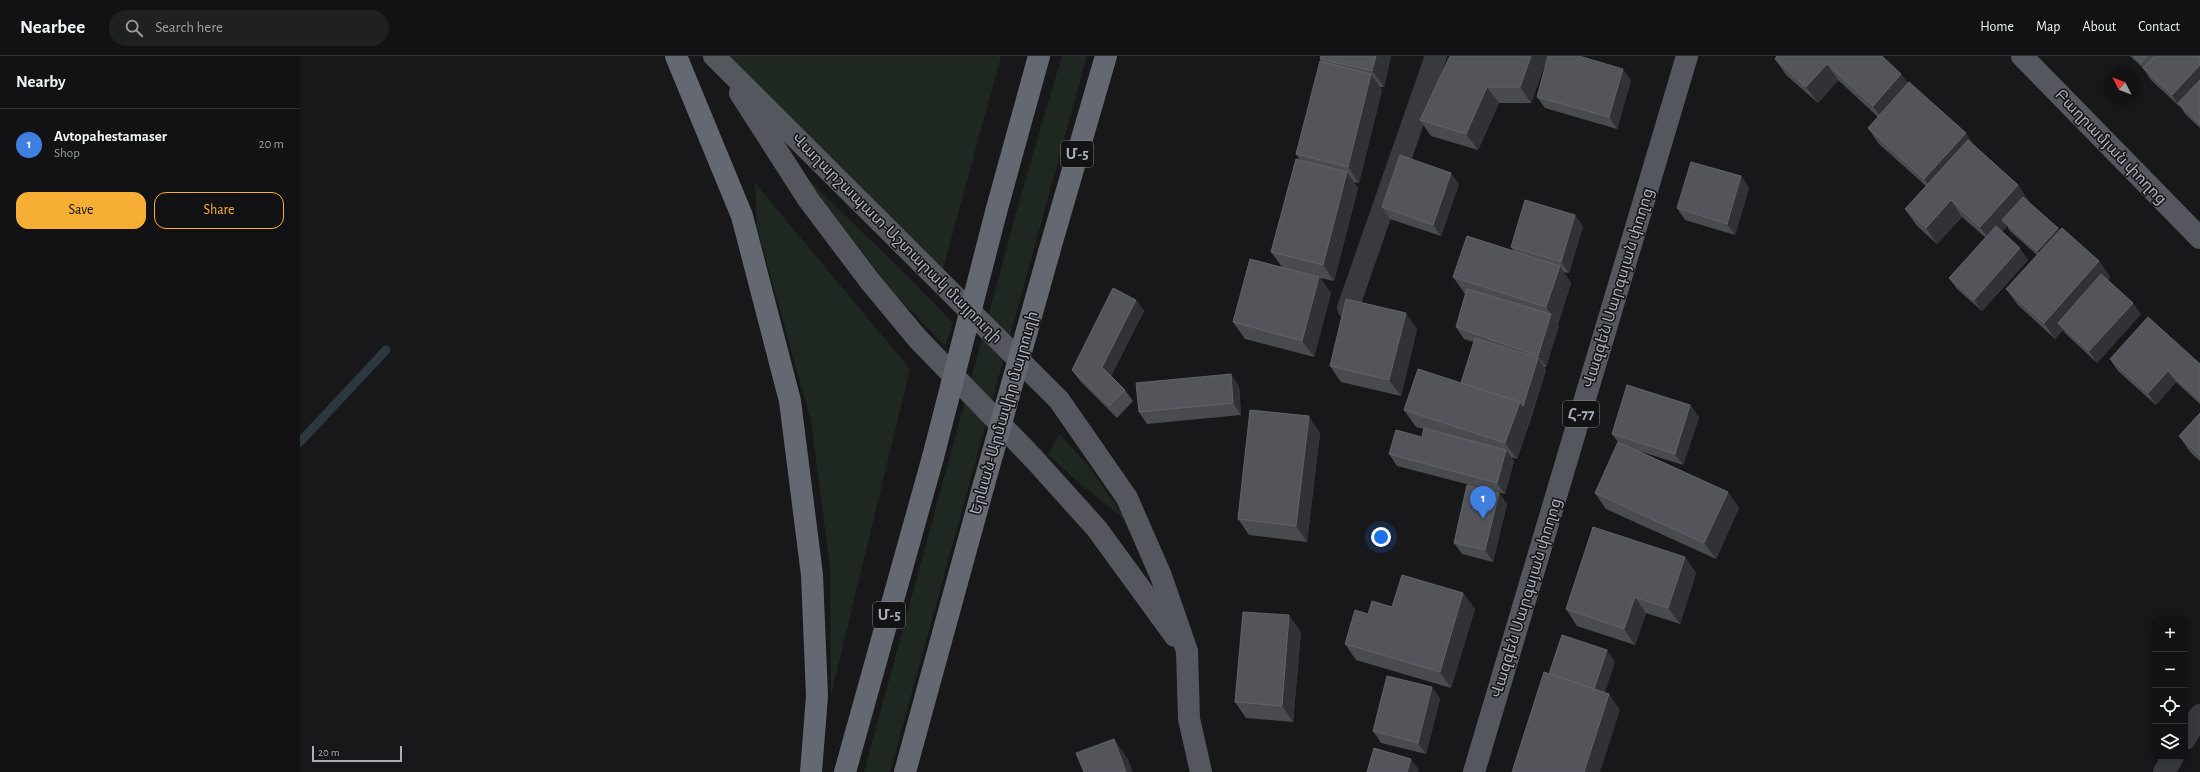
<!DOCTYPE html>
<html lang="en">
<head>
<meta charset="utf-8">
<style>
  body { margin:0; font-family:"Alegreya Sans","Noto Sans Armenian",sans-serif; background:#1f2022; color:#f1f3f6 }
  .controls { position:absolute; right:12px; bottom:12px; display:grid; overflow:hidden; border-radius:8px; box-shadow:0 2px 10px #0003 }
  .controls button { width:36px; height:36px; display:grid; place-items:center; padding:0; border:0; border-bottom:1px solid #313234; background:#121214; color:#f1f3f6; font:20px sans-serif }
  .compass { position:absolute; left:1804px; top:12px; width:36px; height:36px; border-radius:50%; background:#121214; box-shadow:0 2px 10px #0003; rotate:312deg }
  .scale { position:absolute; left:12px; bottom:10px; width:90px; box-sizing:border-box; padding-left:4px; border:2px solid #aaafba; border-top:0; font-size:11px; line-height:14px; white-space:nowrap; color:#aaafba; -webkit-text-stroke:3px #131315; paint-order:stroke }
  .you { position:absolute; left:1081px; top:481px; width:14px; height:14px; margin:-10px; border:3px solid #fff; border-radius:50%; background:#1a73e8; box-shadow:0 0 0 6px #1a73e833 }
  .badge { display:grid; place-items:center; width:26px; height:26px; border-radius:50%; background:#f6ae34; color:#fff; font-size:13px; font-weight:700 }
  .pin { position:absolute; translate:-50% -33px; filter:drop-shadow(0 1px 2px #0008) }
  .pin::after { content:''; position:absolute; top:21px; width:14px; height:12px; background:inherit; clip-path:polygon(0 0,100% 0,50% 100%) }
  .list { margin:0; padding:0; list-style:none }
  h2 { display:flex; justify-content:space-between; align-items:center; height:52px; margin:0; padding:0 16px; font-size:17px }
  h2 small { font-size:13px; font-weight:400; color:#9c9ea0 }
  .list li { display:grid; grid-template-columns:26px 1fr auto; gap:12px; align-items:center; box-sizing:border-box; height:72px; padding:0 16px; border-top:1px solid #313234 }
  .list b { display:block; font-size:15px; white-space:nowrap }
  .list p { margin:0; font-size:13px; white-space:nowrap; color:#9c9ea0 }
  .list em { font-size:13px; font-style:normal; color:#9c9ea0 }
  .actions { display:flex; gap:8px; padding:12px 16px }
  .actions a { flex:1; padding:9px 0; border:1px solid #f6ae34; border-radius:12px; text-align:center; font-size:14px; color:#f6ae34 }
  .actions .main { background:#f6ae34; color:#111 }
  .icon { flex:none; width:22px; height:22px; fill:none; stroke:currentColor; stroke-width:2; stroke-linecap:round; stroke-linejoin:round }
  .map { position:relative; flex:none; width:1900px; height:716px; overflow:hidden }
  header { display:flex; align-items:center; gap:24px; box-sizing:border-box; height:56px; padding:0 20px; background:#121214; border-bottom:1px solid #313234 }
  header strong { font-size:19px }
  nav { display:flex; gap:22px; margin-inline-start:auto; font-size:14px }
  .search { width:280px; height:36px; background:#1f2022; display:flex; align-items:center; gap:10px; box-sizing:border-box; padding:0 14px; border-radius:22px; color:#9c9ea0; font-size:15px }
  main { display:flex }
  aside { flex:1; background:#121214 }
  .map>svg:first-child { display:block }
  .green { fill:#1f2820 }
  .lines { fill:none; stroke-linecap:round; stroke-linejoin:round }
  .stream { stroke:#2d373e; stroke-width:9 }
  .minor { stroke:#383a3f; stroke-width:22 }
  .major { stroke:#54575e; stroke-width:22 }
  .highway { stroke:#646870; stroke-width:22 }
  .highway-bridge { stroke:#646870; stroke-width:22 }
  .wall { fill:#494b4f }
  .shaded-wall { fill:#313235 }
  .building { fill:#54555b; stroke:#61636a }
  .labels { text-anchor:middle; dominant-baseline:central; stroke-width:3; stroke-linejoin:round; paint-order:stroke }
  .shield { fill:#131315; stroke:#7d8088; stroke-width:1 }
  .shield-label { font-size:15px; font-weight:bold; fill:#aaafba }
  .street-label { font-size:16px; fill:#aaafba; stroke:#131315 }
</style>
</head>
<body>
<header>
<strong>Nearbee</strong>
<div class="search"><svg class="icon" aria-label="search" viewBox="0 0 24 24"><circle cx="10" cy="10" r="6"/><path d="M15 15l6 6"/></svg>Search here</div>
<nav><a>Home</a><a>Map</a><a>About</a><a>Contact</a></nav>
</header>
<main>
<aside>
<h2>Nearby<small></small></h2>
<ul class="list">
<li><span class="badge" style="background:#3f7fe0">1</span><div><b>Avtopahestamaser</b><p>Shop</p></div><em>20 m</em></li>
</ul>
<div class="actions"><a class="main">Save</a><a>Share</a></div>
</aside>
<div class="map">
<svg width="1900" height="716" viewBox="0 0 1900 716">
  <rect width="100%" height="100%" fill="#18181a"/>
  <g class="green">
    <path d="M425,0H701L643,213Z"/>
    <path d="M762,0H787L590,716H564L723,132Z"/>
    <path d="M502,117L610,223L653,267L645,290L594,237Z"/>
    <path d="M455,127L610,313L531,639L530,511L511,365L457,171Z"/>
    <path d="M759,378L787,408L827,465L778,426L748,398Z"/>
  </g>
  <g class="lines">
    <path class="stream" d="M0,386L86,294"/>
    <g class="minor">
      <path d="M1048,252L1136,0"/>
      <path d="M1885,683L1900,659"/>
      <path d="M1864,716L1873,701"/>
    </g>
    <g class="major">
      <path d="M414,0L759,344L827,442L861,520L887,595L889,663L901,716"/>
      <path d="M1722,0L1900,182"/>
      <path d="M440,37L508,143L569,224L617,282L734,403L797,473L875,580"/>
      <path d="M1174,716L1387,0"/>
    </g>
    <g class="highway">
      <path d="M376,0L442,160L490,345L512,519L517,640L511,716"/>
      <path d="M696,156L739,0"/>
      <path d="M749,196L806,0"/>
      <path d="M545,716L633,401"/>
      <path d="M605,716L684,428"/>
    </g>
    <g class="highway-bridge">
      <path d="M633,401L696,156"/>
      <path d="M684,428L749,196"/>
    </g>
  </g>
  <g class="wall">
    <path d="M1021,0H1091L1084,31H1080L1082,34L1059,127L1054,126L1058,132L1034,225L1020,222L1031,237L1014,301L945,283L933,266L982,211L971,196L1000,104L996,98L1022,6L1020,3Z"/>
    <path d="M1248,0L1231,47H1199L1178,94L1131,80L1120,64Z"/>
    <path d="M1830,0H1900V72L1886,59L1880,50V51L1851,24L1843,12Z"/>
    <path d="M1475,3L1601,18L1608,27L1677,92L1718,129L1729,146L1758,172L1760,174L1799,205L1810,221L1808,224L1841,258L1797,307L1766,278L1763,274L1755,283L1718,249L1706,233L1737,199L1710,175L1707,170L1702,176L1728,204L1682,255L1657,233L1649,222L1686,182L1662,161L1637,188L1617,170L1605,153L1626,130L1579,88L1568,72L1578,61L1538,24L1518,47L1486,19Z"/>
    <path d="M1331,24L1317,73L1245,52L1237,41Z"/>
    <path d="M1441,120L1449,132L1435,179L1385,164L1377,152Z"/>
    <path d="M1159,128L1141,180L1090,163L1082,151Z"/>
    <path d="M1283,170L1269,217L1263,216L1271,227L1258,268H1257L1259,270L1246,311H1244L1246,314L1231,362L1217,403L1211,401L1214,405L1205,438L1097,410L1089,398L1122,381L1124,373L1116,371L1104,354L1161,327L1174,286L1164,283L1156,271L1165,238L1153,221L1214,196L1211,191Z"/>
    <path d="M836,244L844,255L811,320L825,334L833,345L817,362L780,325L772,314Z"/>
    <path d="M1117,273L1101,340L1041,326L1030,310Z"/>
    <path d="M1810,303L1900,308V348L1876,326L1856,349L1818,315Z"/>
    <path d="M939,330L941,359L847,368L839,356Z"/>
    <path d="M1390,349L1399,361L1383,409L1339,395L1428,436L1439,452L1416,503L1306,453L1295,437L1318,386L1312,378Z"/>
    <path d="M1900,357V405L1890,396L1879,380Z"/>
    <path d="M1020,377L1007,486L949,479L938,463Z"/>
    <path d="M1199,437L1207,448L1193,506L1162,498L1154,487Z"/>
    <path d="M1385,501L1396,517L1380,568L1346,557L1335,589L1277,570L1266,553Z"/>
    <path d="M1163,537L1175,553L1151,632L1056,604L1045,588L1068,558L1092,551Z"/>
    <path d="M1001,576L993,666L946,662L935,646Z"/>
    <path d="M1132,631L1140,643L1126,698L1081,687L1073,675Z"/>
  </g>
  <g class="shaded-wall">
    <path d="M1076,0H1091L1084,31L1072,15Z"/>
    <path d="M1231,0H1248L1231,47L1220,31Z"/>
    <path d="M1527,8L1538,24L1518,47L1506,31Z"/>
    <path d="M1900,9V29L1878,47L1880,50V51L1872,39Z"/>
    <path d="M1323,13L1331,24L1317,73L1309,61Z"/>
    <path d="M1071,18L1082,34L1059,127L1048,111Z"/>
    <path d="M1601,18L1613,34L1584,66L1573,50Z"/>
    <path d="M1187,31L1199,47L1178,94L1166,78Z"/>
    <path d="M1666,77L1677,93L1636,139L1624,123Z"/>
    <path d="M1047,116L1058,132L1034,225L1023,209Z"/>
    <path d="M1151,117L1159,128L1141,180L1133,169Z"/>
    <path d="M1441,120L1449,132L1435,179L1427,168Z"/>
    <path d="M1718,129L1729,145L1708,169L1702,164L1707,170L1692,187L1680,171Z"/>
    <path d="M1651,144L1662,161L1637,188L1626,172Z"/>
    <path d="M1275,159L1283,170L1269,217L1261,206Z"/>
    <path d="M1758,172L1766,183L1745,206L1737,195Z"/>
    <path d="M1720,192L1728,204L1682,255L1674,244Z"/>
    <path d="M1799,205L1810,221L1764,273L1758,267L1763,274L1755,283L1744,267Z"/>
    <path d="M1260,210L1271,227L1258,268L1246,251Z"/>
    <path d="M1019,221L1031,237L1014,301L1002,285Z"/>
    <path d="M836,244L844,255L810,322L802,311Z"/>
    <path d="M1833,247L1841,258L1797,307L1789,295Z"/>
    <path d="M1106,257L1117,273L1101,340L1089,324Z"/>
    <path d="M1251,258L1259,270L1246,311L1238,300Z"/>
    <path d="M1238,302L1246,314L1217,403L1205,387L1220,346Z"/>
    <path d="M1868,315L1876,326L1856,349L1848,337Z"/>
    <path d="M931,318L939,330L941,359L933,347Z"/>
    <path d="M1390,349L1399,361L1383,409L1375,398Z"/>
    <path d="M1009,360L1020,377L1007,486L996,470Z"/>
    <path d="M1206,394L1214,405L1205,438L1197,427Z"/>
    <path d="M1428,436L1439,452L1416,503L1404,487Z"/>
    <path d="M1199,437L1207,448L1193,506L1185,494Z"/>
    <path d="M1385,501L1396,517L1380,568L1368,552Z"/>
    <path d="M1163,537L1175,553L1151,632L1140,616Z"/>
    <path d="M1335,541L1346,557L1335,589L1324,573Z"/>
    <path d="M989,559L1001,576L993,666L982,650Z"/>
    <path d="M1307,594L1315,606L1301,648L1293,636Z"/>
    <path d="M1132,631L1140,643L1126,698L1118,687Z"/>
    <path d="M1309,638L1320,654L1300,716H1284Z"/>
    <path d="M814,683L828,703L833,716H826Z"/>
    <path d="M1111,703L1119,714L1118,716H1107Z"/>
  </g>
  <g class="building">
    <path d="M1021,0H1076L1072,15L1020,3Z"/>
    <path d="M1150,0H1231L1220,31H1187L1166,78L1120,64Z"/>
    <path d="M1248,0H1279L1323,13L1309,61L1237,41Z"/>
    <path d="M1477,0H1582L1601,18L1573,50L1527,8L1506,31L1475,3Z"/>
    <path d="M1834,0H1847L1841,7Z"/>
    <path d="M1855,0H1900V9L1872,39L1843,12Z"/>
    <path d="M1020,5L1071,18L1048,111L996,98Z"/>
    <path d="M1900,24V68L1878,47Z"/>
    <path d="M1609,26L1666,77L1624,123L1568,72Z"/>
    <path d="M1668,84L1718,129L1680,171L1651,144L1626,172L1605,153Z"/>
    <path d="M1100,99L1151,117L1133,169L1082,151Z"/>
    <path d="M996,103L1047,116L1023,209L971,196Z"/>
    <path d="M1391,106L1441,120L1427,168L1377,152Z"/>
    <path d="M1723,141L1758,172L1737,195L1702,164Z"/>
    <path d="M1225,144L1275,159L1261,206L1211,191Z"/>
    <path d="M1696,170L1720,192L1674,244L1649,222Z"/>
    <path d="M1762,172L1799,205L1744,267L1706,233Z"/>
    <path d="M1167,180L1260,210L1246,251L1153,221Z"/>
    <path d="M950,203L1019,221L1002,285L933,266Z"/>
    <path d="M1801,218L1833,247L1789,295L1758,267Z"/>
    <path d="M813,232L836,244L802,311L825,334L809,350L772,314Z"/>
    <path d="M1167,233L1251,258L1238,300L1156,271Z"/>
    <path d="M1046,243L1106,257L1089,324L1030,310Z"/>
    <path d="M1848,261L1900,308V344L1868,315L1848,337L1810,303Z"/>
    <path d="M1175,282L1238,302L1223,350L1220,346L1161,327Z"/>
    <path d="M1118,313L1220,346L1205,387L1104,354Z"/>
    <path d="M931,318L933,347L839,356L836,327Z"/>
    <path d="M1327,329L1390,349L1375,398L1312,378Z"/>
    <path d="M950,354L1009,360L996,470L938,463Z"/>
    <path d="M1900,357V400L1879,380Z"/>
    <path d="M1124,372L1206,394L1197,427L1089,398L1096,374L1122,381Z"/>
    <path d="M1318,386L1428,436L1404,487L1295,437Z"/>
    <path d="M1167,429L1199,437L1185,494L1154,487Z"/>
    <path d="M1293,471L1385,501L1368,552L1335,541L1324,573L1266,553Z"/>
    <path d="M1102,519L1163,537L1140,616L1045,588L1055,554L1068,558L1072,545L1092,551Z"/>
    <path d="M943,556L989,559L982,650L935,646Z"/>
    <path d="M1262,579L1307,594L1294,633L1249,618Z"/>
    <path d="M1244,616L1309,638L1284,716H1212Z"/>
    <path d="M1087,620L1132,631L1118,687L1073,675Z"/>
    <path d="M814,683L826,716H784L776,697Z"/>
    <path d="M1074,692L1111,703L1107,716H1067Z"/>
  </g>
  <g class="labels">
    <g class="shield">
      <rect x="761" y="85" width="32" height="26" rx="3"/>
      <rect x="1263" y="345" width="36" height="26" rx="3"/>
      <rect x="573" y="546" width="32" height="26" rx="3"/>
    </g>
    <g class="shield-label">
      <text x="777" y="98">Մ-5</text>
      <text x="1281" y="358">Հ-77</text>
      <text x="589" y="559">Մ-5</text>
    </g>
    <g class="street-label">
      <text transform="translate(1811 91) rotate(46)">Բաղրամյան փողոց</text>
      <text transform="translate(597 182) rotate(45)">Վաղարշապատ-Աշտարակ մայրուղի</text>
      <text transform="translate(1318 232) rotate(-73)">Վազգեն Սարգսյան փողոց</text>
      <text transform="translate(704 357) rotate(-74)">Երևան-Արմավիր մայրուղի</text>
      <text transform="translate(1226 542) rotate(-73)">Վազգեն Սարգսյան փողոց</text>
    </g>
  </g>
</svg>
<div class="controls">
<button>+</button>
<button>−</button>
<button><svg class="icon" aria-label="locate" viewBox="0 0 24 24"><circle cx="12" cy="12" r="6"/><path d="M12 2v4M12 18v4M2 12h4M18 12h4"/></svg></button>
<button><svg class="icon" aria-label="layers" viewBox="0 0 24 24"><path d="M12 4l9 5-9 5-9-5zM3 14l9 5 9-5"/></svg></button>
</div>
<svg class="compass" viewBox="-18 -18 36 36"><path d="M0-13l5 13h-10z" fill="#e53935"/><path d="M0 13l5-13h-10z" fill="#9c9ea0"/></svg>
<div class="scale">20 m</div>
<div class="you"></div>
<div class="pin badge" style="left:1183px;top:463px;background:#3f7fe0">1</div>
</div>
</main>
</body>
</html>
